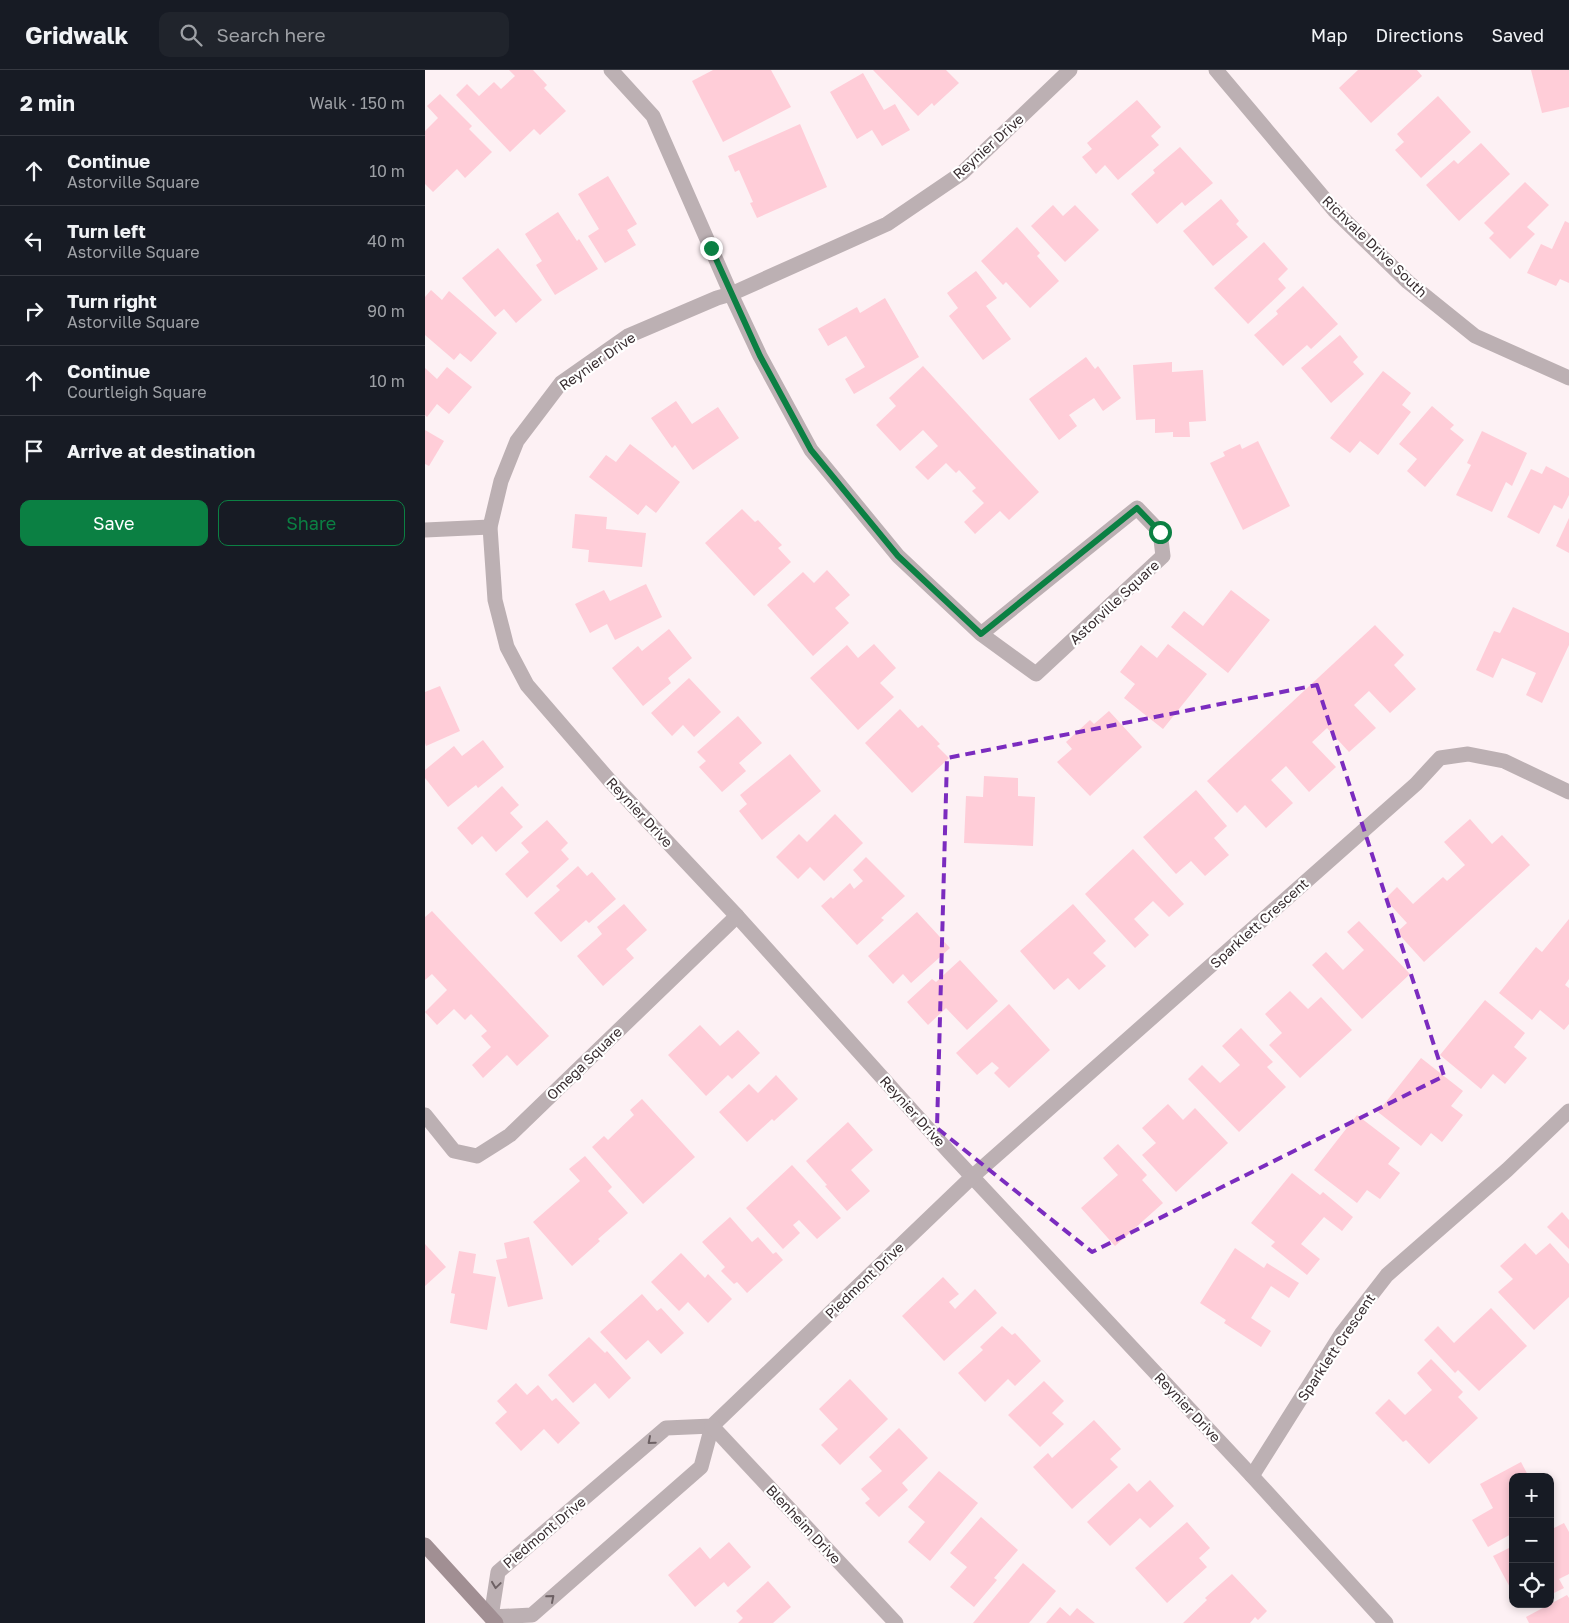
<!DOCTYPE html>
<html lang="en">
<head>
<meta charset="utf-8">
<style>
  body { margin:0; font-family:"Golos Text",sans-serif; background:#20242c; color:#f1f3f6 }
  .controls { position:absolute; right:15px; bottom:15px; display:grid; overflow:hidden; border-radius:10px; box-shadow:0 2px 8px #0003 }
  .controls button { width:45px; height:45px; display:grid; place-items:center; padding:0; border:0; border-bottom:1px solid #363941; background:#171b24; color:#f1f3f6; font:25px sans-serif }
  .stop { position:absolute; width:15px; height:15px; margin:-11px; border:4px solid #0b8043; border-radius:50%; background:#fff }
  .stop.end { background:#0b8043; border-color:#fff; box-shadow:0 1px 5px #0008 }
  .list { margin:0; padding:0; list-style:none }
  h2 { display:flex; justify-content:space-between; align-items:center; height:65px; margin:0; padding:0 20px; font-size:21px }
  h2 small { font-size:16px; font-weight:400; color:#9ea1a6 }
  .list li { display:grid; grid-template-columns:32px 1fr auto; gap:15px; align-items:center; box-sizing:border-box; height:70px; padding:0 20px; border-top:1px solid #363941 }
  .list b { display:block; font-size:19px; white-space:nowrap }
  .list p { margin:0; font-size:16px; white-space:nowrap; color:#9ea1a6 }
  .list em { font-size:16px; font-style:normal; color:#9ea1a6 }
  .actions { display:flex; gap:10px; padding:15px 20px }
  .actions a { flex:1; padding:11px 0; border:1px solid #0b8043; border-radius:10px; text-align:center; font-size:18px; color:#0b8043 }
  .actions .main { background:#0b8043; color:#fff }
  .icon { flex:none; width:28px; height:28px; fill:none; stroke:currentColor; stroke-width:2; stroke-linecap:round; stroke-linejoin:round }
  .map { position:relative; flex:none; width:1144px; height:1553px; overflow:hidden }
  header { display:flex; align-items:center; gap:30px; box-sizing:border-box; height:70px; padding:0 25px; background:#171b24; border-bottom:1px solid #363941 }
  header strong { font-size:24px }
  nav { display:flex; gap:28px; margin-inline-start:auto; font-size:18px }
  .search { width:350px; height:45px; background:#20242c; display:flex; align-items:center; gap:12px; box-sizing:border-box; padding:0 18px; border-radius:10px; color:#9ea1a6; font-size:19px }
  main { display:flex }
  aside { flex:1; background:#171b24 }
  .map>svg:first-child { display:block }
  .building { fill:#ffcdd8 }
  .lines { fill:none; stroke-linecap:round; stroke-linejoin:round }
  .minor { stroke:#bcb0b3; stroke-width:15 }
  .tertiary { stroke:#bcb0b3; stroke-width:15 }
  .secondary { stroke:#a18f93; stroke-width:15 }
  .oneway { stroke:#6d6164 }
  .route { stroke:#0b8043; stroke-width:6 }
  .marked { fill:none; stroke:#7b2cbf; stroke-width:4; stroke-dasharray:10 6; stroke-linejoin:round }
  .labels { text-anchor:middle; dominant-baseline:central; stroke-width:4.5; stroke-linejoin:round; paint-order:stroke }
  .street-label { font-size:14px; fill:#382d30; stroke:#fff }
</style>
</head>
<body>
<header>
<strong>Gridwalk</strong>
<div class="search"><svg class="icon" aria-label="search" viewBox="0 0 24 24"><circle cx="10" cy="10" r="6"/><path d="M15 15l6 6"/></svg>Search here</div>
<nav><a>Map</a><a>Directions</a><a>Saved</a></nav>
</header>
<main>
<aside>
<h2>2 min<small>Walk · 150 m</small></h2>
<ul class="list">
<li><svg class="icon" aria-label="ahead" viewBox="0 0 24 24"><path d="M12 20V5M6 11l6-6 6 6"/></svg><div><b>Continue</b><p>Astorville Square</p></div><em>10 m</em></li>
<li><svg class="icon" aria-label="left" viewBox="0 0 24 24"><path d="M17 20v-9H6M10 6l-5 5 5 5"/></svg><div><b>Turn left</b><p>Astorville Square</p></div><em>40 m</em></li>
<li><svg class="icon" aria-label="right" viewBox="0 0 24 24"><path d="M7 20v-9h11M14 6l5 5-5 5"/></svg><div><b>Turn right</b><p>Astorville Square</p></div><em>90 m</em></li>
<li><svg class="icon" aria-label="ahead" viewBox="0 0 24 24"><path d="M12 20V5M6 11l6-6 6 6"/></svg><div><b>Continue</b><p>Courtleigh Square</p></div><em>10 m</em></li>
<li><svg class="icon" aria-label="arrive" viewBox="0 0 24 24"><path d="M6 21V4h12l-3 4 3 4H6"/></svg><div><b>Arrive at destination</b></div></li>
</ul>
<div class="actions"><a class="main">Save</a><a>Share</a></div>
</aside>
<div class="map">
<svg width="1144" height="1553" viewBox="0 0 1144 1553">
  <rect width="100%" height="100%" fill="#fdf1f4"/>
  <g class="building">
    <path d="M84,0H108L122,15L119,18L141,41L115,65L109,59L85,82L31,25L42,14L54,26L69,12L76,19L90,6Z"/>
    <path d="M288,0H346L366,37L298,72L267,11Z"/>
    <path d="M448,0H521L534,13L509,36L507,33L493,46Z"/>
    <path d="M933,0H992L997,6L946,53L914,18Z"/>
    <path d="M1106,0H1144V37L1117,43Z"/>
    <path d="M438,3L459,40L470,34L485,60L457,76L447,60L432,69L405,22Z"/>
    <path d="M15,24L47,56L44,59L67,82L40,108L32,99L8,122L0,114V61L13,48L2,36Z"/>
    <path d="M1013,26L1046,62L996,108L970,80L979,72L972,64Z"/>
    <path d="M712,30L736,57L726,66L734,75L693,110L680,95L671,104L657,87L667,79L662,73Z"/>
    <path d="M375,54L402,117L332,148L325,133L328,132L314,100L310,102L303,86Z"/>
    <path d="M1056,73L1085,104L1034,151L1001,115L1029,90L1033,94Z"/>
    <path d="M755,77L788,113L760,136L757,132L732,154L706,124L730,103L728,100Z"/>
    <path d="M183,106L212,154L202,160L211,175L180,193L163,166L174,159L153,124Z"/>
    <path d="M1100,112L1124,135L1102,157L1110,164L1085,189L1064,168L1069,163L1059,153Z"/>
    <path d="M796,129L814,151L811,154L823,167L788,196L758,161Z"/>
    <path d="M628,135L638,146L650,135L674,160L640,192L606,156Z"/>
    <path d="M133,142L152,171L154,169L173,199L130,225L111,195L117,191L100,164Z"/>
    <path d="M1140,151L1144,153V213L1135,209L1131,216L1102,203L1116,174L1127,179Z"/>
    <path d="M592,157L615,183L612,186L634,211L605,238L581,212L578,215L556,191Z"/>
    <path d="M839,172L863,199L853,209L861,218L823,254L789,218Z"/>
    <path d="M73,178L117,230L91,253L79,239L70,247L37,208Z"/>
    <path d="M551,201L572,228L561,236L586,269L558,290L524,246L533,238L522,223Z"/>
    <path d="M878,216L913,254L886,279L882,275L858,296L829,265L853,244L851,241Z"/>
    <path d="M6,220L17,230L24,221L72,263L46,292L35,283L29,290L0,265V227Z"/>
    <path d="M460,228L494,287L429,324L420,309L440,297L421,266L403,276L393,259L432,237L435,243Z"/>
    <path d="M915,265L933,287L928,292L939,304L906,333L876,298Z"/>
    <path d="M661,287L670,299L673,296L696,328L678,341L669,328L644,345L652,356L634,370L604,329Z"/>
    <path d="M747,292V302L778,300L781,351L764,352L765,367H748V362L730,363V349L711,350L708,295Z"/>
    <path d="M498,296L614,422L584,450L575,441L550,464L539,452L559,433L547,421L551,418L534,400L531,403L521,393L503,410L490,397L513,376L498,360L475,381L451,355L471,336L464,328Z"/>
    <path d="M22,297L47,317L24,344L12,334L2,347L0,345V298L12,309Z"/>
    <path d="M958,301L986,323L977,335L986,342L953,385L935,371L925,383L905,368Z"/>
    <path d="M251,331L267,354L293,337L314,368L268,400L250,375L247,378L226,348Z"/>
    <path d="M1007,336L1029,355L1025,359L1039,370L1000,417L982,401L992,389L974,374Z"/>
    <path d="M0,360L19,371L4,396L0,394Z"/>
    <path d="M1057,361L1102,383L1087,416L1081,412L1067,442L1031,425L1046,395L1042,393Z"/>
    <path d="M833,371L865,436L818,460L785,393L800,386L798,382L815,374L817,379Z"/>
    <path d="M205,374L255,412L231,443L221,435L213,445L164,407L181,385L191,392Z"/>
    <path d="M1121,396L1144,408V425L1137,439L1129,435L1114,464L1082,447L1106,399L1117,404Z"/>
    <path d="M317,439L330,452L333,450L357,475L353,478L366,492L329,526L280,473Z"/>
    <path d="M150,444L182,447L181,459L221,463L217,497L163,492L164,480L147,478Z"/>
    <path d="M1144,448V483L1131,476Z"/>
    <path d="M402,500L425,525L410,538L424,553L388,586L342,535L378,502L389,513Z"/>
    <path d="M221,514L237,547L190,570L182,554L165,563L150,534L179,520L185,531Z"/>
    <path d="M806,520L845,550L803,603L746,557L759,541L778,556Z"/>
    <path d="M1088,537L1144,563V575L1117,633L1101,625L1111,603L1077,588L1068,608L1051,600L1069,561L1075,563Z"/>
    <path d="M950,555L979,585L969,595L991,619L965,643L944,621L929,635L951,658L924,682L902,658L887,672L911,697L884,722L861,696L846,710L868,733L841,758L820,735L812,743L782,711Z"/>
    <path d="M244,559L267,588L243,608L246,613L218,636L187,598L213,576L217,581Z"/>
    <path d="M449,574L471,598L455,613L469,627L433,660L385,608L422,575L433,588Z"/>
    <path d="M743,574L782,604L738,659L699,628L710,614L695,602L716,575L732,588Z"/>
    <path d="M264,608L296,642L269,667L258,655L247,666L226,643Z"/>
    <path d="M15,616L35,661L1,676L0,673V622Z"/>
    <path d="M475,639L493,658L497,655L515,674L512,676L524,688L487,723L440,673Z"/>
    <path d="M684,641L717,677L665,726L632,692L647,679L641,672L665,650L669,654Z"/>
    <path d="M313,646L337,673L314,693L321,701L297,722L274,697L281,691L272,682Z"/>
    <path d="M58,670L79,697L53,718L51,715L23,737L0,708V700L29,676L37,686Z"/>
    <path d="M365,684L396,721L337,770L314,741L322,734L315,725Z"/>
    <path d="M559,706L593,708V726L610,727L608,776L539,773L541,726L558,727Z"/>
    <path d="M77,716L94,735L85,743L98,757L71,782L57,766L47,775L32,758Z"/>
    <path d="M771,720L802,756L789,768L804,785L780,806L766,791L751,804L718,767Z"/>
    <path d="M410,744L438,773L399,811L385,797L373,809L351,787L374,764L382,772Z"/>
    <path d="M1045,749L1067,774L1077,765L1105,795L999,892L972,862L982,853L960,829L972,817L988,834L1018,807L1022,811L1040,795L1019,772Z"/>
    <path d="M122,750L143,773L136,780L144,789L102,828L80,804L104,782L96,773Z"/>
    <path d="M708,779L759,834L744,847L728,831L709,849L724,865L710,878L660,824Z"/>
    <path d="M441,787L480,826L456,848L459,850L432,875L396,836L406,827L408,829L425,813L429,819L438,811L428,800Z"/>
    <path d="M153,796L162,806L167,802L191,829L164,853L161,850L136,872L109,843L135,820L131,816Z"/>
    <path d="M199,834L222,860L201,879L209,888L178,916L152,886L177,864L172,857Z"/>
    <path d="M648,834L681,871L668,883L681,896L654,920L643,908L629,920L595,881Z"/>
    <path d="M7,841L124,966L92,996L82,985L58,1008L47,995L66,977L56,966L62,961L46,944L40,950L29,939L12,955L0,942L22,920L7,904L0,910V847Z"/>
    <path d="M492,842L525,878L486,913L478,904L468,914L443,886Z"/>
    <path d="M1144,849V909L1140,915L1144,918V954L1139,960L1115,940L1107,950L1074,923L1111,877L1117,882Z"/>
    <path d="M934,851L985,904L937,949L887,895L901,882L918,900L939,880L922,862Z"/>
    <path d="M535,890L573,931L542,960L521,938L503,955L482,932L507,909L511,912Z"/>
    <path d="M865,921L883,939L896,927L927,960L875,1008L844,975L857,963L840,944Z"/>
    <path d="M1060,930L1100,963L1089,977L1102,988L1080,1014L1068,1004L1056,1019L1015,985Z"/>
    <path d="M584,934L625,980L584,1018L569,1003L574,998L567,992L552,1005L531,983Z"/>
    <path d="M275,955L295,976L313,960L335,983L307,1009L303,1005L281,1026L243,985Z"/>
    <path d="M816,958L848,992L842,997L861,1017L814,1062L763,1009L777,995L795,1013L815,995L797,976Z"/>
    <path d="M996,988L1038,1021L1026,1036L1038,1045L1017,1072L1006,1063L996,1076L953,1042Z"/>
    <path d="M351,1005L373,1029L349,1051L347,1049L322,1072L294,1042L324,1014L333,1023Z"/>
    <path d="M217,1029L270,1087L218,1134L167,1077L179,1066L183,1070L209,1045L205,1040Z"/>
    <path d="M743,1034L758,1050L770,1038L803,1073L751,1122L717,1085L731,1073L717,1058Z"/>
    <path d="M932,1045L975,1078L963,1094L975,1103L955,1129L942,1120L932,1133L889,1100Z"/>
    <path d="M423,1052L448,1080L426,1100L445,1121L422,1141L400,1116L402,1115L381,1091Z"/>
    <path d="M693,1074L722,1105L717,1110L738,1133L690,1176L656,1138L693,1105L678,1088Z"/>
    <path d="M160,1086L187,1117L183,1121L203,1143L173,1169L175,1171L147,1196L108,1152L155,1111L144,1099Z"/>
    <path d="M367,1095L416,1148L392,1169L374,1150L368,1155L375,1163L358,1179L321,1138Z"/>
    <path d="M867,1103L895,1125L898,1122L928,1147L917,1161L899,1147L876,1174L895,1189L882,1205L846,1176L850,1172L826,1153Z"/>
    <path d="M1137,1142L1144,1150V1179L1122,1157Z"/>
    <path d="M305,1147L327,1172L333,1167L348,1184L351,1182L358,1190L322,1223L312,1212L309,1214L296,1201L300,1197L277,1172Z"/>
    <path d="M104,1167L118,1229L83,1237L71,1190L82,1188L79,1173Z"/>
    <path d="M1100,1173L1111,1185L1125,1173L1144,1194V1227L1109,1260L1073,1222L1088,1209L1075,1196Z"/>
    <path d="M0,1174L21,1197L0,1216Z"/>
    <path d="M810,1178L839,1198L842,1193L874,1213L864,1228L846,1216L826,1248L846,1261L836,1277L799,1253L801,1250L775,1233Z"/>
    <path d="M34,1181L51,1184L48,1203L71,1207L62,1260L25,1253L30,1224L26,1223Z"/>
    <path d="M256,1183L280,1208L283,1204L307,1229L283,1253L263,1232L254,1241L226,1212Z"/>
    <path d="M518,1207L534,1224L524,1232L530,1239L550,1219L572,1243L519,1291L477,1246Z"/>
    <path d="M217,1224L232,1241L236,1238L259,1263L236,1284L223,1270L201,1290L175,1262Z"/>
    <path d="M1066,1238L1102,1276L1054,1321L1033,1300L1030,1303L999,1270L1013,1256L1029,1273Z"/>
    <path d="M577,1256L587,1265L590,1263L616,1291L590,1316L583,1309L560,1332L533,1303L558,1280L555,1277Z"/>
    <path d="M164,1267L180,1283L182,1281L206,1308L184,1329L170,1313L148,1333L123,1305Z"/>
    <path d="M1006,1289L1038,1322L1033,1327L1053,1348L1004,1394L981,1370L978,1372L950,1343L964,1329L980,1345L1007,1320L992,1303Z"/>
    <path d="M425,1309L463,1349L415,1395L396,1375L413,1359L394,1339Z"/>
    <path d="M619,1311L639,1331L627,1343L639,1354L615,1377L583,1345Z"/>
    <path d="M91,1313L102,1325L113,1315L127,1331L131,1328L155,1353L133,1374L119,1359L96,1381L70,1353L82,1342L72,1331Z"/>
    <path d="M669,1350L696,1379L685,1389L693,1397L647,1439L608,1397L623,1383L627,1388Z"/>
    <path d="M474,1358L503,1388L477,1413L483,1420L454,1447L440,1433L445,1429L436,1419L457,1401L444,1387Z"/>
    <path d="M1096,1392L1104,1407H1088V1463L1063,1477L1047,1450L1068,1438L1055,1414Z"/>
    <path d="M514,1401L553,1433L505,1491L483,1472L500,1452L483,1437Z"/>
    <path d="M725,1410L749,1436L725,1458L715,1448L685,1476L662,1452L704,1413L712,1422Z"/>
    <path d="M556,1447L593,1480L569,1508L572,1510L549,1537L525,1517L542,1497L525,1483Z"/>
    <path d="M762,1452L785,1478L774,1488L782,1497L742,1533L710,1498Z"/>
    <path d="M1139,1453L1144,1462V1504L1134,1509L1139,1518L1125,1525V1460Z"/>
    <path d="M304,1472L326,1497L303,1517L299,1512L270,1537L243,1505L275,1477L285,1489Z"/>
    <path d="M1088,1476V1523L1068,1486Z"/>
    <path d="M598,1493L631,1521L604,1553H548Z"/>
    <path d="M807,1504L842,1541L833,1550L830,1547L825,1553H758L782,1530L780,1528Z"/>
    <path d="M343,1511L366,1537L348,1553H313L318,1548L311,1541Z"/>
    <path d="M1142,1525L1144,1528V1553H1104L1101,1547Z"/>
    <path d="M635,1537L645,1546L652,1538L670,1553H621Z"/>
  </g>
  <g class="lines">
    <g class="minor">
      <path d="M186,0L228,46L306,224L335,286L386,380L473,486L556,564L611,604L738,486L735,462L712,438L556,564"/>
      <path d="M645,0L537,103L462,154L306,224L292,228L203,266L136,313L92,371L76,411L65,457L70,530L82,577L102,615L185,711L312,846L525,1083L827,1406L961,1553"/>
      <path d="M0,460L65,457"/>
      <path d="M0,1045L29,1081L52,1086L85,1065L312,846"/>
      <path d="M287,1356L241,1358L73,1502L66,1547L107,1545L276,1397L287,1356L548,1106L991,714L1015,688L1043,684L1079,691L1144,722"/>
      <path d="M287,1356L471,1553"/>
      <path d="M827,1406L917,1263L962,1205L1082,1100L1144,1041"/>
    </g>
    <path class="tertiary" d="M791,0L909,140L983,212L1050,266L1144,308"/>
    <path class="secondary" d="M0,1475L71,1553"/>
  </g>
  <defs><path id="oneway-chevron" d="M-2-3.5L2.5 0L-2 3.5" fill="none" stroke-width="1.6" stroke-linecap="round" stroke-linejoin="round" transform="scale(1.25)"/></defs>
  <g class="oneway">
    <use href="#oneway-chevron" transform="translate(226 1371) rotate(139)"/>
    <use href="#oneway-chevron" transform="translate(71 1515) rotate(98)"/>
    <use href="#oneway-chevron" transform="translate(126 1528) rotate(-41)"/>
  </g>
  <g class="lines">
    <path class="route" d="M286,178L335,286L386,380L473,486L556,564L712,438L735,462"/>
  </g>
  <path class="marked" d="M892,615L1019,1006L667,1182L512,1058L522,688Z"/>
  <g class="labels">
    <g class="street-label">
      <text transform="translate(563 76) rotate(-42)">Reynier Drive</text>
      <text transform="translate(950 176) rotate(44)">Richvale Drive South</text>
      <text transform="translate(172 291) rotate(-35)">Reynier Drive</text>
      <text transform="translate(689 532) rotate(-43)">Astorville Square</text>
      <text transform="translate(215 742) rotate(47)">Reynier Drive</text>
      <text transform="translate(834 853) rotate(-42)">Sparklett Crescent</text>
      <text transform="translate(159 993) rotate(-44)">Omega Square</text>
      <text transform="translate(488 1041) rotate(48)">Reynier Drive</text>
      <text transform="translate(439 1210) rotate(-44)">Piedmont Drive</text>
      <text transform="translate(911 1277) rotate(-56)">Sparklett Crescent</text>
      <text transform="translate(763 1337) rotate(47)">Reynier Drive</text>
      <text transform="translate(379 1454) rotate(47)">Blenheim Drive</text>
      <text transform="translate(119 1462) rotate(-40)">Piedmont Drive</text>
    </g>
  </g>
</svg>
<div class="controls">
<button>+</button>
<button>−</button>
<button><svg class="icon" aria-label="locate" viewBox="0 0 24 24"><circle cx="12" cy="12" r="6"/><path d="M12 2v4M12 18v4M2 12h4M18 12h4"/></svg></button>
</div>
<div class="stop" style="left:735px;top:462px"></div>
<div class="stop end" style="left:286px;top:178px"></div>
</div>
</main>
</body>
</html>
